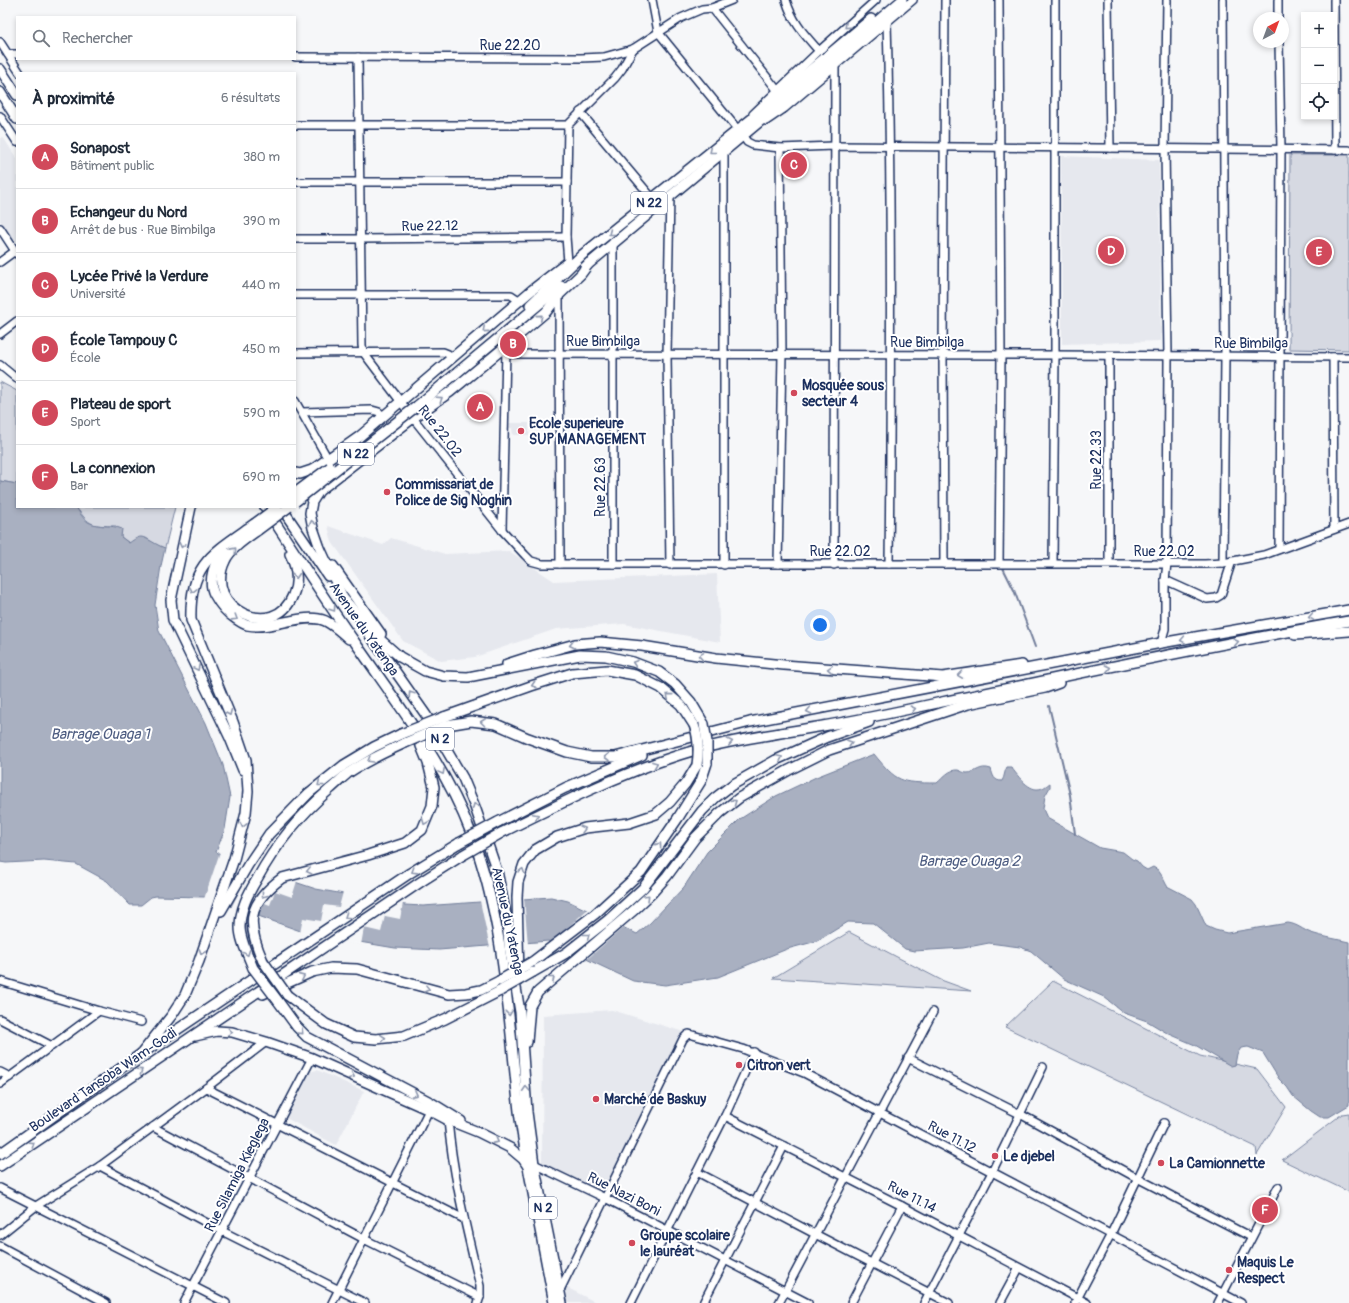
<!DOCTYPE html>
<html lang="fr">
<head>
<meta charset="utf-8">
<style>
  body { margin:0; font-family:Pangolin,sans-serif; background:#f6f6f7; color:#1f2937 }
  .controls { position:absolute; right:12px; top:12px; display:grid; overflow:hidden; border-radius:0px; box-shadow:0 2px 6px #0003 }
  .controls button { width:36px; height:36px; display:grid; place-items:center; padding:0; border:0; border-bottom:1px solid #e0e1e3; background:#fff; color:#1f2937; font:20px sans-serif }
  .compass { position:absolute; left:1253px; top:12px; width:36px; height:36px; border-radius:50%; background:#fff; box-shadow:0 2px 6px #0003; rotate:41deg }
  .you { position:absolute; left:820px; top:625px; width:14px; height:14px; margin:-10px; border:3px solid #fff; border-radius:50%; background:#1a73e8; box-shadow:0 0 0 6px #1a73e833 }
  .badge { display:grid; place-items:center; width:26px; height:26px; border-radius:50%; background:#d1495b; color:#fff; font-size:13px; font-weight:700 }
  .pin { position:absolute; translate:-50% -50%; border:2px solid #fff; box-shadow:0 1px 4px #0006 }
  .list { margin:0; padding:0; list-style:none }
  h2 { display:flex; justify-content:space-between; align-items:center; height:52px; margin:0; padding:0 16px; font-size:17px }
  h2 small { font-size:13px; font-weight:400; color:#747a83 }
  .list li { display:grid; grid-template-columns:26px 1fr auto; gap:12px; align-items:center; box-sizing:border-box; height:64px; padding:0 16px; border-top:1px solid #e0e1e3 }
  .list b { display:block; font-size:15px; white-space:nowrap }
  .list p { margin:0; font-size:13px; white-space:nowrap; color:#747a83 }
  .list em { font-size:13px; font-style:normal; color:#747a83 }
  .icon { flex:none; width:22px; height:22px; fill:none; stroke:currentColor; stroke-width:2; stroke-linecap:round; stroke-linejoin:round }
  .map { position:relative; flex:none; width:1349px; height:1303px; overflow:hidden }
  .search { position:absolute; background:#fff; box-shadow:0 2px 6px #0003; left:16px; top:16px; width:280px; height:44px; display:flex; align-items:center; gap:10px; box-sizing:border-box; padding:0 14px; border-radius:0px; color:#747a83; font-size:15px }
  .panel { position:absolute; background:#fff; box-shadow:0 2px 6px #0003; left:16px; top:72px; width:280px; height:436px; border-radius:0px }
  .map>svg:first-child { display:block }
  .built { fill:#e6e8ee }
  .green { fill:#d6d9e2; stroke:#7884a0 }
  .water { fill:#a9b0c1; stroke:#707c99 }
  .pier { fill:#f6f7f9 }
  .lines { fill:none; stroke-linecap:round; stroke-linejoin:round }
  .stream { stroke:#707c99; stroke-width:2 }
  .minor-casing { stroke:#1b2f5e; stroke-width:10 }
  .major-casing { stroke:#1b2f5e; stroke-width:12 }
  .minor { stroke:#fff; stroke-width:7 }
  .major { stroke:#fff; stroke-width:9 }
  .major-bridge-casing { stroke:#1b2f5e; stroke-width:12; stroke-linecap:butt }
  .major-bridge { stroke:#fff; stroke-width:9 }
  .oneway { stroke:#8d97ae }
  .poi-dot { fill:#d1495b; stroke:#fff; stroke-width:1.5 }
  .labels { text-anchor:middle; dominant-baseline:central; stroke-width:4; stroke-linejoin:round; paint-order:stroke }
  .shield { fill:#fff; stroke:#5f6d8e; stroke-width:1 }
  .shield-label { font-size:13px; font-weight:bold; fill:#1b2f5e }
  .street-label { font-size:14px; fill:#1b2f5e; stroke:#fff }
  .poi-label { font-size:14px; font-weight:bold; fill:#1b2f5e; stroke:#fff; text-anchor:start }
  .water-label { font-size:15px; font-style:italic; fill:#4d5c81; stroke:#fff }
</style>
</head>
<body>
<div class="map">
<svg width="1349" height="1303" viewBox="0 0 1349 1303">
  <rect width="100%" height="100%" fill="#f6f7f9"/>
  <filter id="ink" filterUnits="userSpaceOnUse"><feTurbulence type="fractalNoise" baseFrequency=".025" numOctaves="2"/><feDisplacementMap in="SourceGraphic" scale="8" xChannelSelector="R" yChannelSelector="G"/><feConvolveMatrix kernelMatrix="1 2 1 2 8 2 1 2 1" color-interpolation-filters="sRGB"/></filter>
  <g filter="url(#ink)">
    <g class="built">
      <path d="M3,137L17,159V248L0,221V139Z"/>
      <path d="M1061,156L1159,160L1161,341L1062,344Z"/>
      <path d="M784,160H804L805,171L783,170Z"/>
      <path d="M509,423H529V435H513L512,428H509Z"/>
      <path d="M328,526L383,545L391,538L445,554L509,551L554,581L717,574L720,642L624,624L556,629L475,657L441,661L403,641L332,542Z"/>
      <path d="M612,1010L684,1032L602,1196L542,1165L543,1015Z"/>
      <path d="M317,1070L364,1091L336,1145L286,1118L309,1072Z"/>
      <path d="M566,1287L597,1303H567L565,1292Z"/>
    </g>
    <g class="green">
      <path d="M1290,155H1349V350L1289,349Z"/>
      <path d="M0,382L17,391V484L0,481Z"/>
      <path d="M76,507H175L165,548L158,546L146,538L129,543L121,537L116,526C91,525 91,527 76,507Z"/>
      <path d="M849,932L941,980L971,991L773,978Z"/>
      <path d="M1053,981L1200,1056L1257,1069L1286,1107L1257,1155L1256,1147L1005,1027Z"/>
      <path d="M1349,1113V1192L1282,1160L1342,1114Z"/>
    </g>
    <path class="water" d="M0,481L17,484V507H76C79,512 83,519 88,522C99,528 111,524 122,529L121,537L129,543C132,541 137,537 141,537C146,537 158,546 165,548L161,566L155,605L159,631L206,723L223,765L230,797L225,829L216,852L271,874L316,889L405,905L423,906L551,897L568,901L637,934L650,923L684,887L707,852L740,819L776,796L816,777L874,754C897,782 900,783 937,783C943,778 949,769 958,770C961,771 964,773 967,773C977,773 979,765 991,769C993,776 994,781 1002,781C1005,776 1004,772 1007,767H1011C1017,775 1028,790 1038,789C1043,789 1047,785 1050,783V787L1045,796L1043,809L1047,818L1100,848L1123,852L1132,859L1137,861L1142,867L1147,870L1153,867L1158,870L1162,876L1167,886L1192,899L1196,904L1206,926L1215,930L1227,933L1288,923C1297,924 1303,930 1311,933C1323,937 1337,939 1349,942V1105L1329,1117H1320L1311,1111L1293,1096L1287,1087L1279,1079L1263,1053L1248,1047L1241,1048L1237,1054L1235,1065L1231,1066L1195,1045L1167,1033L1147,1021L1124,1013L1104,997L1064,979L1031,951L1020,947L989,943L963,948L914,951L905,949L873,923L848,922L817,941L787,949L718,977L665,985L633,981L548,941L439,950L395,948L306,933L205,897L156,896L151,897L141,905H130L107,881L76,864L44,861L6,863L0,862Z"/>
    <g class="pier">
      <path d="M220,852L251,865L226,907L204,899Z"/>
      <path d="M253,865L297,881L292,897L275,891L270,905L262,902L256,917L231,908Z"/>
      <path d="M343,892L403,903L400,919L385,916L381,932L364,928L361,945L300,933L303,918L321,921L324,905L339,907Z"/>
      <path d="M524,898L528,945L490,948L480,901Z"/>
      <path d="M588,909L625,926L585,961L549,944Z"/>
    </g>
    <g class="lines">
      <g class="stream">
        <path d="M1003,568L1014,590L1035,647"/>
        <path d="M1049,706L1070,795L1075,834"/>
      </g>
      <g class="minor-casing">
        <g id="minor">
          <path d="M652,0L658,32L738,130L741,126"/>
          <path d="M786,0C793,23 804,34 819,51"/>
          <path d="M999,0L1001,355L999,563"/>
          <path d="M1108,0L1110,148"/>
          <path d="M1223,0L1225,356L1223,563"/>
          <path d="M1278,0V18"/>
          <path d="M1334,0L1335,150"/>
          <path d="M712,8L778,91"/>
          <path d="M887,22C892,203 891,383 889,564"/>
          <path d="M0,42L20,73"/>
          <path d="M1279,42L1281,149L1279,549"/>
          <path d="M8,54H17"/>
          <path d="M295,57L581,58L604,57L633,49L681,18L702,9L712,8L732,0"/>
          <path d="M358,57L362,345L363,352L413,418L502,530L525,555L531,561L542,564H1205L1223,563L1264,555L1349,524"/>
          <path d="M580,112L653,199"/>
          <path d="M753,114L819,51L876,0"/>
          <path d="M0,116L17,142"/>
          <path d="M766,121L785,108L913,0"/>
          <path d="M295,125H568"/>
          <path d="M747,133L743,136L747,142L753,145L780,148L834,146L1349,150"/>
          <path d="M295,182H567"/>
          <path d="M0,228L17,254"/>
          <path d="M295,239H361L566,237"/>
          <path d="M613,242V564"/>
          <path d="M0,262L15,251"/>
          <path d="M568,262L566,237L568,125L615,78L622,69L633,49"/>
          <path d="M295,295H511L520,301"/>
          <path d="M559,295L560,564"/>
          <path d="M0,334L17,321"/>
          <path d="M295,353L443,352L448,354L452,358"/>
          <path d="M506,354L1055,355L1349,357"/>
          <path d="M1333,357L1334,529"/>
          <path d="M0,365L17,379"/>
          <path d="M295,401L328,459"/>
          <path d="M302,412L372,410L379,412L383,417"/>
          <path d="M502,530L506,350"/>
          <path d="M1053,563L1055,355V0"/>
          <path d="M1109,563V356"/>
          <path d="M778,564L782,354L780,148"/>
          <path d="M944,564L943,355L945,0"/>
          <path d="M670,565L667,355L670,195"/>
          <path d="M724,565V151"/>
          <path d="M834,565L835,66"/>
          <path d="M1165,580L1207,599L1216,598L1221,595L1232,561"/>
          <path d="M1161,643L1165,629V580L1167,564L1168,356L1165,149L1167,0"/>
          <path d="M0,981L99,1011L141,1022"/>
          <path d="M0,1019L52,1046"/>
          <path d="M908,1058L1020,1114L1137,1178L1251,1237"/>
          <path d="M0,1072L10,1077"/>
          <path d="M0,1084L99,1011"/>
          <path d="M206,1088L464,1219"/>
          <path d="M725,1116L902,1206L1087,1303"/>
          <path d="M448,1120C453,1177 467,1231 480,1286V1297L478,1303"/>
          <path d="M153,1127L364,1239L480,1297"/>
          <path d="M534,1164L605,1198L808,1303"/>
          <path d="M100,1166L222,1231L365,1303"/>
          <path d="M697,1172L815,1234L949,1303"/>
          <path d="M0,1188L226,1303"/>
          <path d="M0,1235L36,1206L100,1166L206,1088L266,1042"/>
          <path d="M0,1246L106,1303"/>
          <path d="M559,1292L683,1039L687,1035L689,1034L743,1049L804,1073L1241,1303"/>
          <path d="M184,1303L312,1058"/>
          <path d="M332,1303L429,1110"/>
          <path d="M631,1303L725,1116L754,1052"/>
          <path d="M703,1303L784,1146"/>
          <path d="M779,1303L933,1012"/>
          <path d="M851,1303L902,1206"/>
          <path d="M924,1303L992,1172L1043,1067"/>
          <path d="M1000,1303L1019,1268"/>
          <path d="M1075,1303L1111,1234L1164,1123"/>
          <path d="M1218,1303L1278,1187"/>
        </g>
      </g>
      <g class="major-casing">
        <g id="major">
          <path d="M0,69L17,95"/>
          <path d="M0,92L17,119"/>
          <path d="M589,263L581,274L559,295L546,312L506,346L450,392L413,418L319,491L312,502L310,513L313,528L320,548L343,598L376,636L400,657L425,671L444,676L468,677L580,655L606,656L633,662L659,672L675,684L691,702L704,724"/>
          <path d="M585,267L769,114L902,0"/>
          <path d="M530,305L582,255L764,109L871,19"/>
          <path d="M417,406L561,286"/>
          <path d="M295,473L300,474L312,470L359,437L532,290L568,262"/>
          <path d="M191,507L171,600L173,620L230,738L243,770"/>
          <path d="M265,507C296,554 326,602 359,648C400,707 445,765 471,833C505,923 508,1016 519,1111C522,1136 527,1162 532,1188C539,1226 547,1265 554,1303"/>
          <path d="M281,507L328,576"/>
          <path d="M258,530C247,538 230,549 225,561C202,609 275,642 293,595C299,581 297,568 290,554"/>
          <path d="M224,549C215,561 207,580 214,594C220,605 226,613 236,619C239,621 243,624 247,625C271,630 295,615 319,619C329,620 342,633 349,639"/>
          <path d="M333,566L381,634"/>
          <path d="M369,634L426,715L463,778L475,807L497,871L507,920L509,946L520,1012L527,1112L534,1164L562,1303"/>
          <path d="M1295,635L1349,631"/>
          <path d="M507,664L535,655L575,644L600,642L642,646L716,658L784,665L943,677L1022,665"/>
          <path d="M444,717L531,686L572,673L607,670L635,675L661,688L681,705L694,725"/>
          <path d="M447,725L471,721L496,724L528,738L567,752L591,757H615L750,722L1161,643L1349,610"/>
          <path d="M498,822L565,788L642,755"/>
          <path d="M501,833C559,804 617,775 679,755C724,741 770,735 817,727C859,720 901,711 942,702C1078,674 1213,644 1349,621"/>
          <path d="M221,911L248,865L269,834L309,793L344,765L374,747L401,734"/>
          <path d="M263,961C246,923 247,904 282,878L368,855L405,843L422,830L432,806L434,787L428,763L421,746"/>
          <path d="M532,962L595,914L641,872L678,818L701,781L707,763"/>
          <path d="M253,968C248,955 240,940 240,927C240,909 248,894 257,879C276,844 300,815 330,789C336,784 342,778 348,773C366,761 385,752 405,743"/>
          <path d="M533,972L566,953L608,920L643,888L702,811L715,798L732,785L776,760L827,737L869,722"/>
          <path d="M519,977L517,897L518,882L524,864L535,850L557,837L585,828L629,823L656,814L670,802L686,783L697,765"/>
          <path d="M263,994L312,972L331,968L357,969L449,994L466,993L481,990L499,981"/>
          <path d="M287,995L326,1024L354,1037L376,1039L404,1036L445,1019L500,991"/>
          <path d="M278,1001L297,1027L307,1037L432,1103L461,1121"/>
          <path d="M195,1036L217,1031L232,1032L266,1042L312,1058L429,1110L448,1120L478,1132L510,1148L523,1159L527,1165"/>
          <path d="M527,1042L530,1006L538,992L634,910L651,894L667,876L695,838L720,813L739,798L789,770L829,750L968,704L1045,688L1059,683"/>
          <path d="M141,1054L172,1015L185,995L199,961L234,859L246,813L248,791L246,760L233,722L191,620C189,564 213,553 254,524"/>
          <path d="M0,1154L141,1054L410,873L459,843"/>
          <path d="M0,1166L422,881L463,855"/>
        </g>
      </g>
      <use href="#minor" class="minor"/>
      <use href="#major" class="major"/>
      <g class="major-bridge-casing">
        <g id="major-bridge">
          <path d="M295,493L330,467"/>
          <path d="M295,502L417,406"/>
          <path d="M254,524L277,507"/>
          <path d="M258,530L289,507"/>
          <path d="M704,724L707,742V763"/>
          <path d="M694,725C699,738 699,751 697,765"/>
          <path d="M401,734L444,717"/>
          <path d="M405,743L447,725"/>
          <path d="M459,843L498,822"/>
          <path d="M463,855L501,833"/>
          <path d="M263,961L287,995"/>
          <path d="M253,968L278,1001"/>
          <path d="M499,981L532,962"/>
          <path d="M500,991L533,972"/>
        </g>
      </g>
      <use href="#major-bridge" class="major-bridge"/>
    </g>
    <defs><path id="oneway-chevron" d="M-2-3.5L2.5 0L-2 3.5" fill="none" stroke-width="1.6" stroke-linecap="round" stroke-linejoin="round"/></defs>
    <g class="oneway">
      <use href="#oneway-chevron" transform="translate(847 26) rotate(138)"/>
      <use href="#oneway-chevron" transform="translate(712 151) rotate(141)"/>
      <use href="#oneway-chevron" transform="translate(611 233) rotate(142)"/>
      <use href="#oneway-chevron" transform="translate(540 317) rotate(-40)"/>
      <use href="#oneway-chevron" transform="translate(485 330) rotate(139)"/>
      <use href="#oneway-chevron" transform="translate(440 399) rotate(-34)"/>
      <use href="#oneway-chevron" transform="translate(312 523) rotate(-102)"/>
      <use href="#oneway-chevron" transform="translate(182 545) rotate(103)"/>
      <use href="#oneway-chevron" transform="translate(234 550) rotate(-48)"/>
      <use href="#oneway-chevron" transform="translate(296 576) rotate(86)"/>
      <use href="#oneway-chevron" transform="translate(193 590) rotate(102)"/>
      <use href="#oneway-chevron" transform="translate(333 609) rotate(56)"/>
      <use href="#oneway-chevron" transform="translate(1311 617) rotate(170)"/>
      <use href="#oneway-chevron" transform="translate(235 618) rotate(32)"/>
      <use href="#oneway-chevron" transform="translate(1183 640) rotate(170)"/>
      <use href="#oneway-chevron" transform="translate(1236 642) rotate(-11)"/>
      <use href="#oneway-chevron" transform="translate(572 645) rotate(168)"/>
      <use href="#oneway-chevron" transform="translate(701 656) rotate(-171)"/>
      <use href="#oneway-chevron" transform="translate(635 663) rotate(-162)"/>
      <use href="#oneway-chevron" transform="translate(197 668) rotate(64)"/>
      <use href="#oneway-chevron" transform="translate(1108 668) rotate(-12)"/>
      <use href="#oneway-chevron" transform="translate(830 669) rotate(-176)"/>
      <use href="#oneway-chevron" transform="translate(960 675) rotate(172)"/>
      <use href="#oneway-chevron" transform="translate(534 685) rotate(162)"/>
      <use href="#oneway-chevron" transform="translate(411 694) rotate(-124)"/>
      <use href="#oneway-chevron" transform="translate(669 696) rotate(-139)"/>
      <use href="#oneway-chevron" transform="translate(913 709) rotate(-12)"/>
      <use href="#oneway-chevron" transform="translate(809 711) rotate(169)"/>
      <use href="#oneway-chevron" transform="translate(229 713) rotate(67)"/>
      <use href="#oneway-chevron" transform="translate(483 722) rotate(-173)"/>
      <use href="#oneway-chevron" transform="translate(730 742) rotate(-12)"/>
      <use href="#oneway-chevron" transform="translate(850 743) rotate(-18)"/>
      <use href="#oneway-chevron" transform="translate(607 757) rotate(180)"/>
      <use href="#oneway-chevron" transform="translate(780 758) rotate(-25)"/>
      <use href="#oneway-chevron" transform="translate(370 760) rotate(149)"/>
      <use href="#oneway-chevron" transform="translate(655 764) rotate(-21)"/>
      <use href="#oneway-chevron" transform="translate(442 772) rotate(62)"/>
      <use href="#oneway-chevron" transform="translate(320 784) rotate(141)"/>
      <use href="#oneway-chevron" transform="translate(734 802) rotate(-36)"/>
      <use href="#oneway-chevron" transform="translate(475 806) rotate(-112)"/>
      <use href="#oneway-chevron" transform="translate(536 816) rotate(-27)"/>
      <use href="#oneway-chevron" transform="translate(425 822) rotate(112)"/>
      <use href="#oneway-chevron" transform="translate(243 825) rotate(102)"/>
      <use href="#oneway-chevron" transform="translate(583 829) rotate(-15)"/>
      <use href="#oneway-chevron" transform="translate(659 845) rotate(-55)"/>
      <use href="#oneway-chevron" transform="translate(309 871) rotate(166)"/>
      <use href="#oneway-chevron" transform="translate(414 871) rotate(148)"/>
      <use href="#oneway-chevron" transform="translate(522 871) rotate(-73)"/>
      <use href="#oneway-chevron" transform="translate(264 895) rotate(128)"/>
      <use href="#oneway-chevron" transform="translate(647 897) rotate(-45)"/>
      <use href="#oneway-chevron" transform="translate(347 916) rotate(146)"/>
      <use href="#oneway-chevron" transform="translate(587 936) rotate(-38)"/>
      <use href="#oneway-chevron" transform="translate(202 952) rotate(109)"/>
      <use href="#oneway-chevron" transform="translate(247 953) rotate(70)"/>
      <use href="#oneway-chevron" transform="translate(302 977) rotate(-24)"/>
      <use href="#oneway-chevron" transform="translate(552 979) rotate(-39)"/>
      <use href="#oneway-chevron" transform="translate(427 989) rotate(14)"/>
      <use href="#oneway-chevron" transform="translate(509 1013) rotate(84)"/>
      <use href="#oneway-chevron" transform="translate(230 1032) rotate(7)"/>
      <use href="#oneway-chevron" transform="translate(301 1032) rotate(46)"/>
      <use href="#oneway-chevron" transform="translate(383 1038) rotate(-5)"/>
      <use href="#oneway-chevron" transform="translate(140 1071) rotate(-34)"/>
      <use href="#oneway-chevron" transform="translate(352 1076) rotate(23)"/>
      <use href="#oneway-chevron" transform="translate(526 1089) rotate(-93)"/>
      <use href="#oneway-chevron" transform="translate(415 1094) rotate(28)"/>
      <use href="#oneway-chevron" transform="translate(496 1141) rotate(28)"/>
      <use href="#oneway-chevron" transform="translate(32 1144) rotate(-34)"/>
    </g>
  </g>
  <g class="poi-dot">
    <circle cx="794" cy="393" r="4"/>
    <circle cx="521" cy="431" r="4"/>
    <circle cx="387" cy="492" r="4"/>
    <circle cx="739" cy="1065" r="4"/>
    <circle cx="596" cy="1099" r="4"/>
    <circle cx="995" cy="1156" r="4"/>
    <circle cx="1161" cy="1163" r="4"/>
    <circle cx="632" cy="1243" r="4"/>
    <circle cx="1229" cy="1270" r="4"/>
  </g>
  <g class="labels">
    <g class="shield">
      <rect x="631" y="192" width="36" height="22" rx="3"/>
      <rect x="338" y="443" width="36" height="22" rx="3"/>
      <rect x="426" y="728" width="28" height="22" rx="3"/>
      <rect x="529" y="1197" width="28" height="22" rx="3"/>
    </g>
    <g class="shield-label">
      <text x="649" y="203">N 22</text>
      <text x="356" y="454">N 22</text>
      <text x="440" y="739">N 2</text>
      <text x="543" y="1208">N 2</text>
    </g>
    <g class="street-label">
      <text x="510" y="45">Rue 22.20</text>
      <text transform="translate(430 226) rotate(-1)">Rue 22.12</text>
      <text x="603" y="341">Rue Bimbilga</text>
      <text x="927" y="342">Rue Bimbilga</text>
      <text x="1251" y="343">Rue Bimbilga</text>
      <text transform="translate(440 431) rotate(52)">Rue 22.02</text>
      <text transform="translate(1096 460) rotate(-90)">Rue 22.33</text>
      <text transform="translate(600 487) rotate(-90)">Rue 22.63</text>
      <text x="840" y="551">Rue 22.02</text>
      <text x="1164" y="551">Rue 22.02</text>
      <text transform="translate(364 629) rotate(55)">Avenue du Yatenga</text>
      <text transform="translate(508 921) rotate(78)">Avenue du Yatenga</text>
      <text transform="translate(103 1080) rotate(-34)">Boulevard Tansoba Wam-Godi</text>
      <text transform="translate(952 1137) rotate(28)">Rue 11.12</text>
      <text transform="translate(237 1175) rotate(-63)">Rue Silamiga Kieglega</text>
      <text transform="translate(624 1194) rotate(27)">Rue Nazi Boni</text>
      <text transform="translate(912 1197) rotate(27)">Rue 11.14</text>
    </g>
    <g class="poi-label">
      <text x="802" y="385">Mosquée sous<tspan x="802" dy="16">secteur 4</tspan></text>
      <text x="529" y="423">Ecole superieure<tspan x="529" dy="16">SUP MANAGEMENT</tspan></text>
      <text x="395" y="484">Commissariat de<tspan x="395" dy="16">Police de Sig Noghin</tspan></text>
      <text x="747" y="1065">Citron vert</text>
      <text x="604" y="1099">Marché de Baskuy</text>
      <text x="1003" y="1156">Le djebel</text>
      <text x="1169" y="1163">La Camionnette</text>
      <text x="640" y="1235">Groupe scolaire<tspan x="640" dy="16">le lauréat</tspan></text>
      <text x="1237" y="1262">Maquis Le<tspan x="1237" dy="16">Respect</tspan></text>
    </g>
    <g class="water-label">
      <text x="100" y="734">Barrage Ouaga 1</text>
      <text x="969" y="861">Barrage Ouaga 2</text>
    </g>
  </g>
</svg>
<div class="controls">
<button>+</button>
<button>−</button>
<button><svg class="icon" aria-label="locate" viewBox="0 0 24 24"><circle cx="12" cy="12" r="6"/><path d="M12 2v4M12 18v4M2 12h4M18 12h4"/></svg></button>
</div>
<svg class="compass" viewBox="-18 -18 36 36"><path d="M0-13l5 13h-10z" fill="#e53935"/><path d="M0 13l5-13h-10z" fill="#747a83"/></svg>
<div class="you"></div>
<div class="pin badge" style="left:480px;top:407px">A</div>
<div class="pin badge" style="left:513px;top:344px">B</div>
<div class="pin badge" style="left:794px;top:165px">C</div>
<div class="pin badge" style="left:1111px;top:251px">D</div>
<div class="pin badge" style="left:1319px;top:252px">E</div>
<div class="pin badge" style="left:1265px;top:1210px">F</div>
<div class="search"><svg class="icon" aria-label="search" viewBox="0 0 24 24"><circle cx="10" cy="10" r="6"/><path d="M15 15l6 6"/></svg>Rechercher</div>
<section class="panel">
<h2>À proximité<small>6 résultats</small></h2>
<ul class="list">
<li><span class="badge">A</span><div><b>Sonapost</b><p>Bâtiment public</p></div><em>380 m</em></li>
<li><span class="badge">B</span><div><b>Echangeur du Nord</b><p>Arrêt de bus · Rue Bimbilga</p></div><em>390 m</em></li>
<li><span class="badge">C</span><div><b>Lycée Privé la Verdure</b><p>Université</p></div><em>440 m</em></li>
<li><span class="badge">D</span><div><b>École Tampouy C</b><p>École</p></div><em>450 m</em></li>
<li><span class="badge">E</span><div><b>Plateau de sport</b><p>Sport</p></div><em>590 m</em></li>
<li><span class="badge">F</span><div><b>La connexion</b><p>Bar</p></div><em>690 m</em></li>
</ul>
</section>
</div>
</body>
</html>
